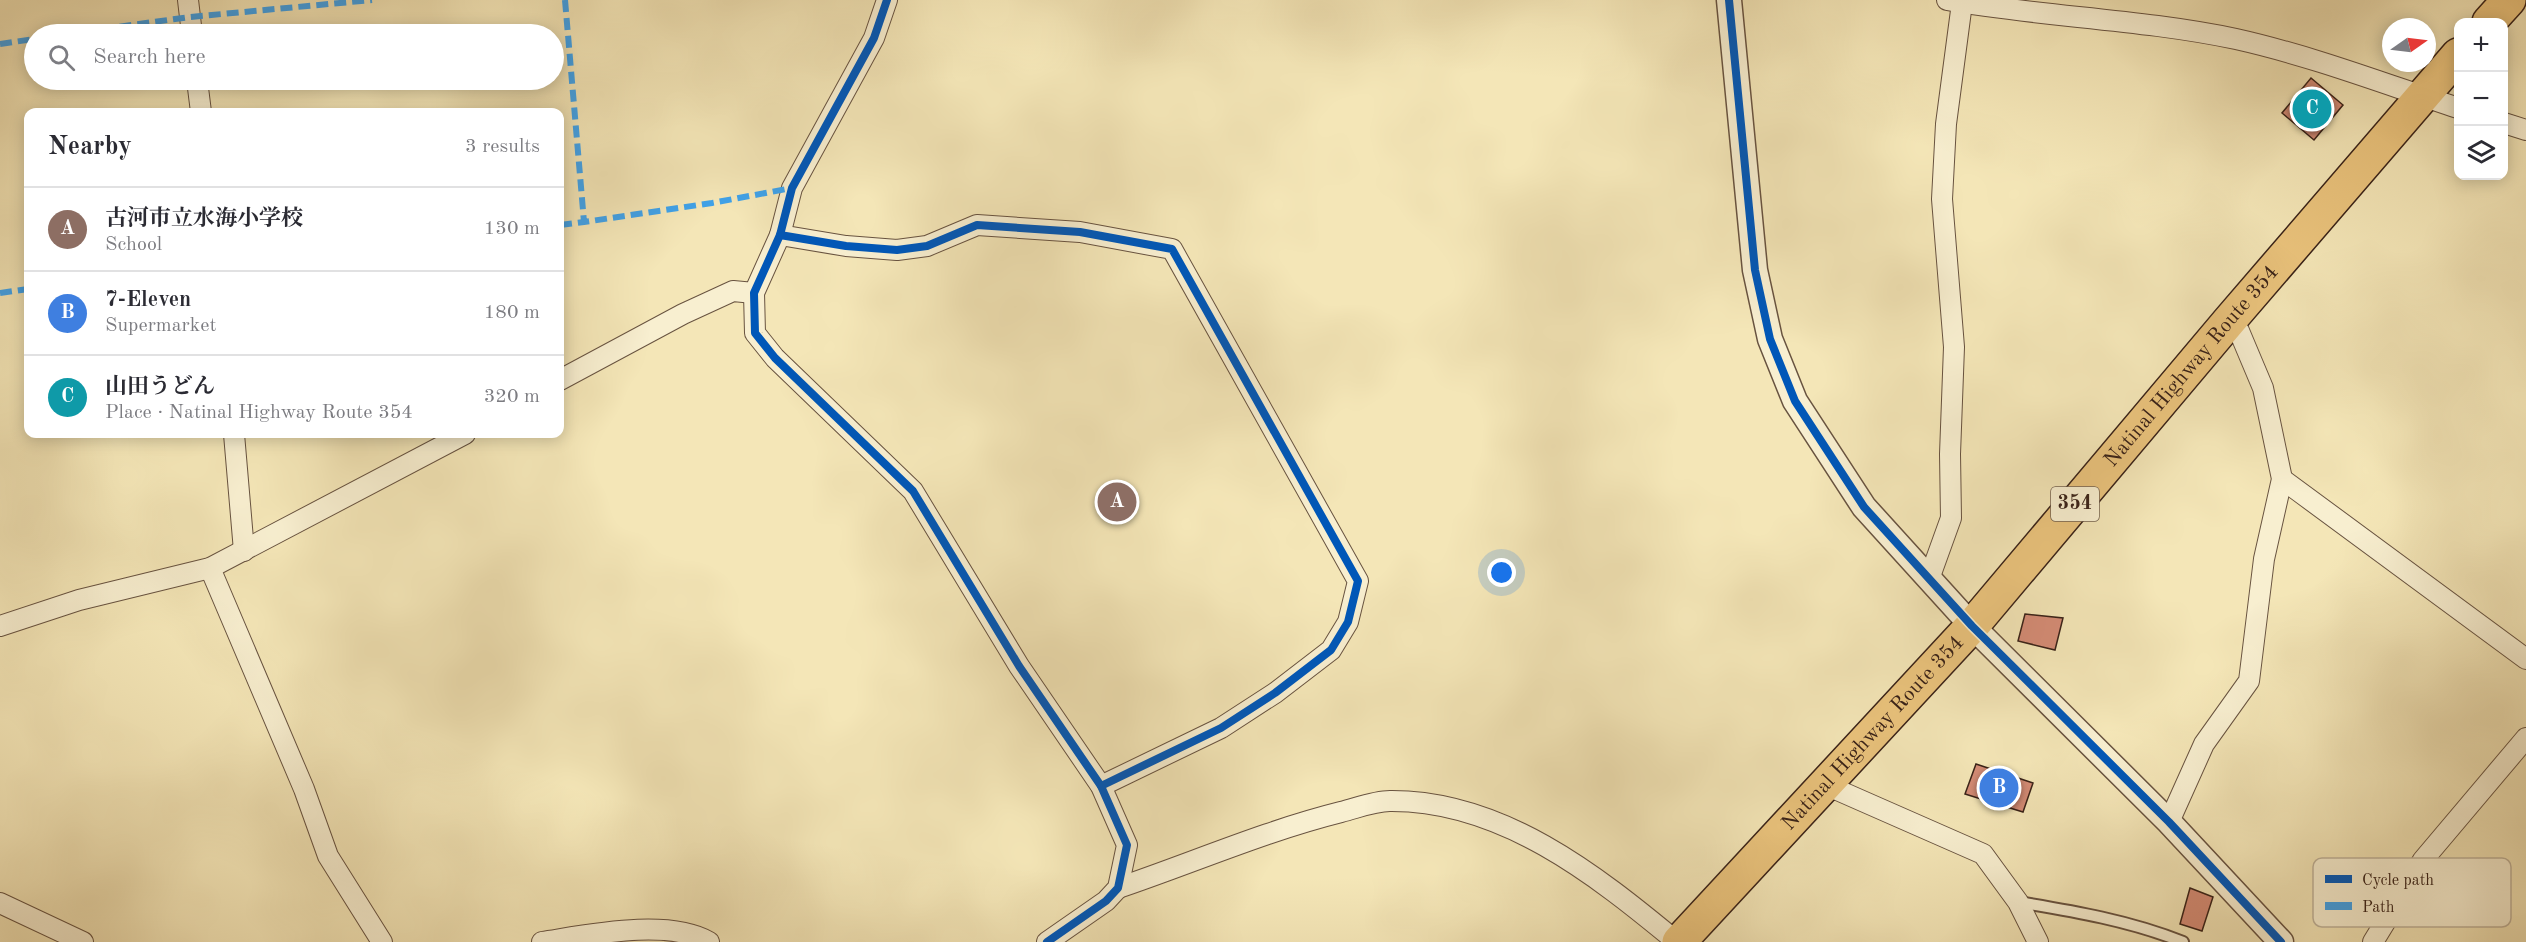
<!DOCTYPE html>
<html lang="en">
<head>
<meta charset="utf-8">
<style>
  body { margin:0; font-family:"Old Standard TT","Noto Serif JP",serif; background:#f2f2f3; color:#2b2b33 }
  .controls { position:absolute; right:18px; top:18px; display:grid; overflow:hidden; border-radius:12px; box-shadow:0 3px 15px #0003 }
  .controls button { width:54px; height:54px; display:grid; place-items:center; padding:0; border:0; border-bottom:2px solid #e1e1e2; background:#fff; color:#2b2b33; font:30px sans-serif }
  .compass { position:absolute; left:2382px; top:18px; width:54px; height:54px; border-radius:50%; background:#fff; box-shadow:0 3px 15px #0003; rotate:76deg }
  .you { position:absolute; left:1502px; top:573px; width:21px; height:21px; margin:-15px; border:4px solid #fff; border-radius:50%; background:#1a73e8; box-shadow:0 0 0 9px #1a73e833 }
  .badge { display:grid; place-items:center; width:39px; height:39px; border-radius:50%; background:#b45309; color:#fff; font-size:20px; font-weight:700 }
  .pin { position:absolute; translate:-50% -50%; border:3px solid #fff; box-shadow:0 2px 6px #0006 }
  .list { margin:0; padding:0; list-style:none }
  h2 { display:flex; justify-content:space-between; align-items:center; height:78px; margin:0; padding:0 24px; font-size:26px }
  h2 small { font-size:20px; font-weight:400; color:#7c7c81 }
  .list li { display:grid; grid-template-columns:39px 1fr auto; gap:18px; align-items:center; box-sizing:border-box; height:84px; padding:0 24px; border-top:2px solid #e1e1e2 }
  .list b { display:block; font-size:22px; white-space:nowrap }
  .list p { margin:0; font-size:20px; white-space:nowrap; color:#7c7c81 }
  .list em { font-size:20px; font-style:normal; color:#7c7c81 }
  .icon { flex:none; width:33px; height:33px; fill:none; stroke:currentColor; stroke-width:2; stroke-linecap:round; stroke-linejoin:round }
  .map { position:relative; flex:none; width:2526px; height:942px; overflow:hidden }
  .search { position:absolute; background:#fff; box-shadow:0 3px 15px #0003; left:24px; top:24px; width:540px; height:66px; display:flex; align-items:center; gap:15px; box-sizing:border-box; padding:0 21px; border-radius:33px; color:#7c7c81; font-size:22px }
  .panel { position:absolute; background:#fff; box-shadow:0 3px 15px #0003; left:24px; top:108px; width:540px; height:330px; border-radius:12px }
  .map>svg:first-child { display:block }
  .building { fill:#d58c76; stroke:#392218; stroke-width:1.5 }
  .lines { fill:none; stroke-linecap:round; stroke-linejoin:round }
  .service-casing { stroke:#685340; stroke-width:14 }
  .minor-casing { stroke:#685340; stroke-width:22 }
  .tertiary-casing { stroke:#685340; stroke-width:27 }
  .trunk-casing { stroke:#392218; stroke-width:36 }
  .service { stroke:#f8efd0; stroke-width:10 }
  .minor { stroke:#f8efd0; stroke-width:20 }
  .tertiary { stroke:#f8efd0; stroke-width:24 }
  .trunk { stroke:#eac37c; stroke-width:33 }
  .quiet { stroke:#3fa2ea; stroke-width:6; stroke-dasharray:12 6; stroke-linecap:butt }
  .cycleway-casing { stroke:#f8efd0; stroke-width:11 }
  .cycleway { stroke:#0057b8; stroke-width:8 }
  .labels { text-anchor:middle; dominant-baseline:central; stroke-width:6; stroke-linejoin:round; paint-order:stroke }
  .shield { fill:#f8efd0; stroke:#72604f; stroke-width:1.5 }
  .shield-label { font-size:20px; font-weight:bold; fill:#392218 }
  .street-label { font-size:21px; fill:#392218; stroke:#f8efd0 }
  .key { fill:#f8efd0; stroke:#bfb299; stroke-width:1.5 }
  .key-label { font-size:16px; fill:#392218 }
</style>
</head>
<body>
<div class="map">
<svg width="2526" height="942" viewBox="0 0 2526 942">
  <rect width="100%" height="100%" fill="#f4e6b7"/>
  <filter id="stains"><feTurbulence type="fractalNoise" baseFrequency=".00333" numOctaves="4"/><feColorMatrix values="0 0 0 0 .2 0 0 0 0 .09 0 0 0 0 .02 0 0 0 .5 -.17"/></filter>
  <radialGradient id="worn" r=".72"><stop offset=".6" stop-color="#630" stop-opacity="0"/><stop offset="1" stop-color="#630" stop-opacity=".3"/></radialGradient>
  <g class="building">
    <path d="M2311,78L2343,105L2314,140L2282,113Z"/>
    <path d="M2025,614L2063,618L2055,650L2018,641Z"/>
    <path d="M1976,764L2033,783L2023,812L1965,794Z"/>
    <path d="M2190,888L2213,897L2202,931L2180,924Z"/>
  </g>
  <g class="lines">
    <g class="service-casing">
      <path id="service" d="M2018,902C2073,911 2131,921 2183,942"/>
    </g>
    <g class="minor-casing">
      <g id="minor">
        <path d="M188,0L192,34"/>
        <path d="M887,0L874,38L792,188L780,235L754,293L755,333L775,358L913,491L1019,666L1101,786L1127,845L1118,888L1106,901L1047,942"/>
        <path d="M1947,0C2043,17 2141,19 2236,39C2312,56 2385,84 2458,108"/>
        <path d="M197,80L201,112"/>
        <path d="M2504,123L2526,130"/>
        <path d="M780,235L846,246L897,250L927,246L977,225L1080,232L1172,249L1358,581L1348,622L1331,650L1275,693L1221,728L1101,786"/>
        <path d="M560,380L683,314L733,291L754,293"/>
        <path d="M234,434L244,551"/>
        <path d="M2282,479L2526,659"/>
        <path d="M210,568L304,789L328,856L382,942"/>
        <path d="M1929,579L1951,518L1950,454L1954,347L1942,199L1946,124L1962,3"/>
        <path d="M0,626L79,600L210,568L465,434"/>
        <path d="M1826,785L1983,854L2018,902L2038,942"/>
        <path d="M2169,822L2204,744L2249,681L2264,559L2282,479L2263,388L2239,331L2229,321"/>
        <path d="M1118,888C1192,863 1265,831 1341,812C1357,808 1374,801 1390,801C1501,800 1595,874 1677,942"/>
        <path d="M0,903L83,942"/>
        <path d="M542,942C588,935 668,918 709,942"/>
        <path d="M2373,942L2423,860L2526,738"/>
      </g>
    </g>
    <g class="tertiary-casing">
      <path id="tertiary" d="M1729,0L1755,270L1770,339L1795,401L1864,507L1972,626L2169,822L2281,942"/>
    </g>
    <g class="trunk-casing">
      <g id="trunk">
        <path d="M2489,22L2509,0"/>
        <path id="s1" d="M1679,942L1972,626L2229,321L2458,55"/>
      </g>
    </g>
    <use href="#service" class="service"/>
    <use href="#minor" class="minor"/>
    <use href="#tertiary" class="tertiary"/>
    <use href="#trunk" class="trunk"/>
    <g class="quiet">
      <path d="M565,0L584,222L712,203L792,188"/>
      <path d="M66,34L190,17L372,0"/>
      <path d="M0,44L34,39"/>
      <path d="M560,225L584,222"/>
      <path d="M0,293L28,289"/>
    </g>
    <g class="cycleway-casing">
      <g id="cycleway">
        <path d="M887,0L874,38L792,188L780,235L754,293L755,333L775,358L913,491L1019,666L1101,786L1127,845L1118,888L1106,901L1047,942"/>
        <path d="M1729,0L1755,270L1770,339L1795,401L1864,507L1972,626L2169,822L2281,942"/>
        <path d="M780,235L846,246L897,250L927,246L977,225L1080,232L1172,249L1358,581L1348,622L1331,650L1275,693L1221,728L1101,786"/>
      </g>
    </g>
    <use href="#cycleway" class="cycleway"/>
  </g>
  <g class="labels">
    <rect class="shield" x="2051" y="487" width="48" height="34" rx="4.5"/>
    <g class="shield-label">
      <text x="2075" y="504">354</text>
    </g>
    <g class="street-label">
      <text stroke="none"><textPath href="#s1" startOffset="771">Natinal Highway Route 354</textPath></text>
      <text stroke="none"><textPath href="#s1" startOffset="285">Natinal Highway Route 354</textPath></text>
    </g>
  </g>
  <rect x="2313" y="858" width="198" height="69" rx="9" class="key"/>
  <rect x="2325" y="875" width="27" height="8" fill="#0057b8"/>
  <rect x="2325" y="902" width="27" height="8" fill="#3fa2ea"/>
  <g class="key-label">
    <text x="2362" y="885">Cycle path</text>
    <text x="2362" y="912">Path</text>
  </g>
  <rect width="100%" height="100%" filter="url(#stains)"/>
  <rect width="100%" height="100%" fill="url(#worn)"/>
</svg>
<div class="controls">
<button>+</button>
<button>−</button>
<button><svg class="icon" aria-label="layers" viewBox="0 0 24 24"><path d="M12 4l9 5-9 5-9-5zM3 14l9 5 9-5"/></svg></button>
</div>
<svg class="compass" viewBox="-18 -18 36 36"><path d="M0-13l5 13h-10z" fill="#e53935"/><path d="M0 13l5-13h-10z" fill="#7c7c81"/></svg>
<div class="you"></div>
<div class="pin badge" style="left:1117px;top:502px;background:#8d6e63">A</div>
<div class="pin badge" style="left:1999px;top:788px;background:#3f7fe0">B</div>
<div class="pin badge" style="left:2312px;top:109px;background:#0f9aa8">C</div>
<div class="search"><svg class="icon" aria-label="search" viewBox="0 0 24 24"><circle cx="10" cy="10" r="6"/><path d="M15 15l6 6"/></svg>Search here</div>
<section class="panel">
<h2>Nearby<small>3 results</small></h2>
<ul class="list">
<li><span class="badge" style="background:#8d6e63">A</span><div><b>古河市立水海小学校</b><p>School</p></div><em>130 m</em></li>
<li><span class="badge" style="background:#3f7fe0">B</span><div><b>7-Eleven</b><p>Supermarket</p></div><em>180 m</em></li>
<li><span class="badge" style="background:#0f9aa8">C</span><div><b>山田うどん</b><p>Place · Natinal Highway Route 354</p></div><em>320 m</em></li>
</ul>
</section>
</div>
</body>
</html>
